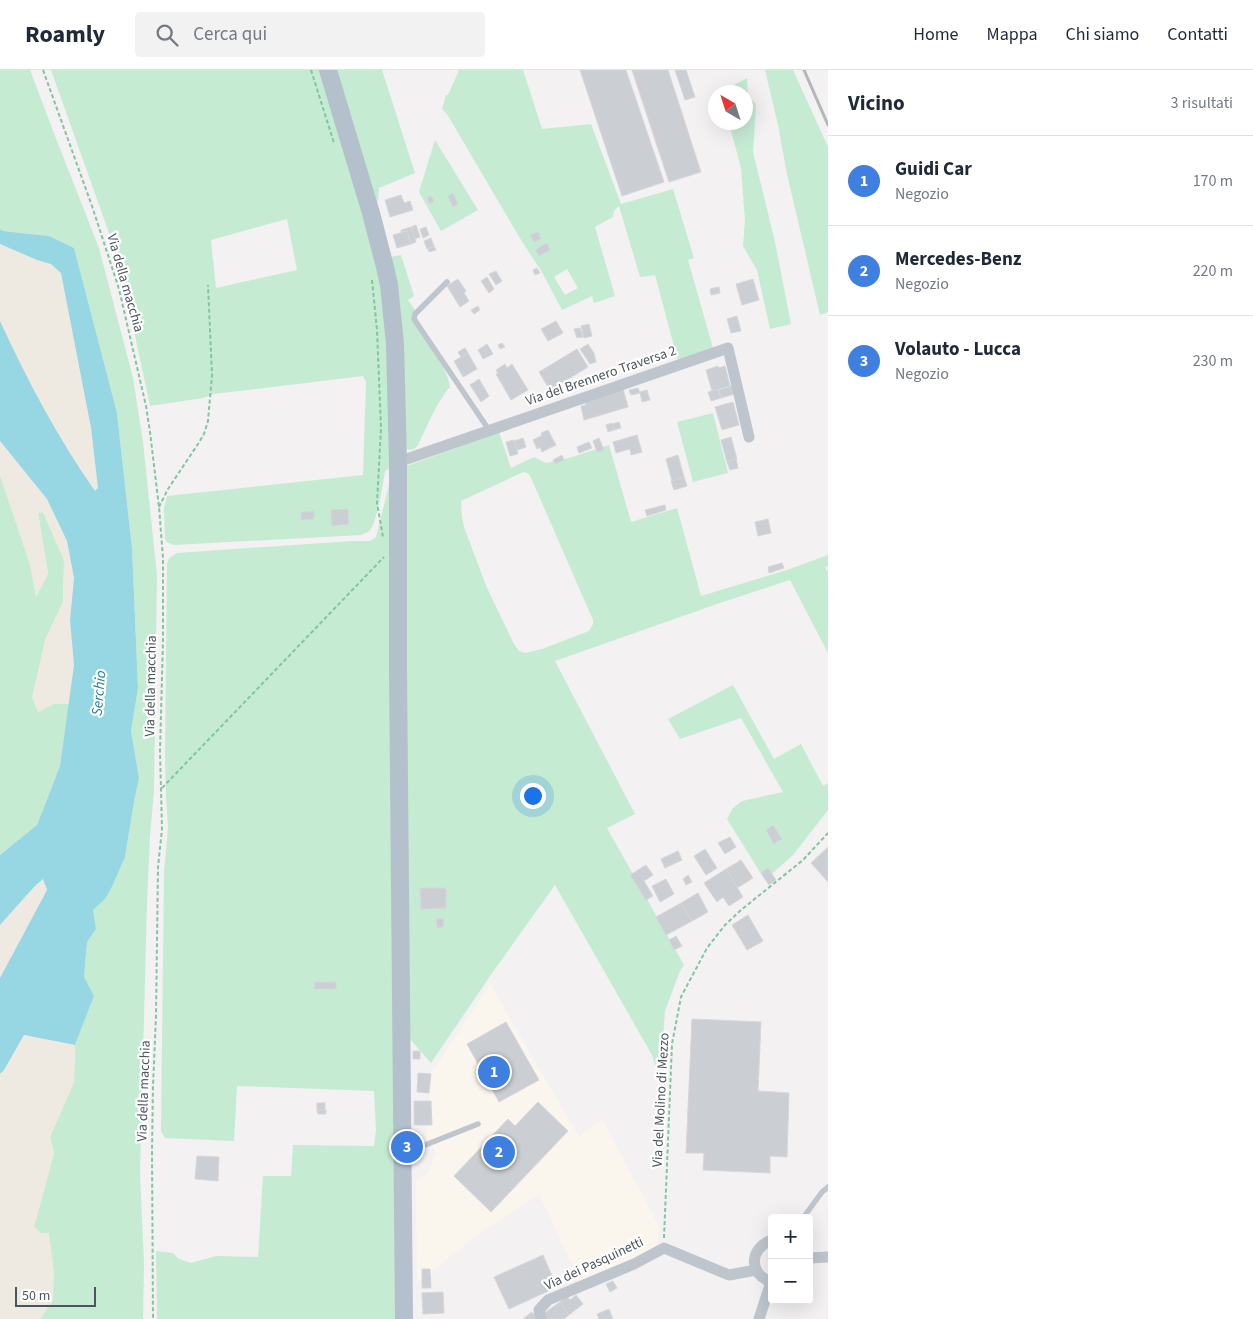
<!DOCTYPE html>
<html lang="it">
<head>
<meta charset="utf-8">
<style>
  body { margin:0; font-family:"Source Sans 3",sans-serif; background:#f2f2f3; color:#1f2937 }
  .controls { position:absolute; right:15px; bottom:15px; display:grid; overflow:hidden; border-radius:5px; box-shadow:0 5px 20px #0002 }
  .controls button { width:45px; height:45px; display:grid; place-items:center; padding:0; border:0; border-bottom:1px solid #e0e1e3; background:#fff; color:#1f2937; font:25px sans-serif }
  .compass { position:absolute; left:708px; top:15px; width:45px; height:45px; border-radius:50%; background:#fff; box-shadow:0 5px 20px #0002; rotate:321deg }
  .scale { position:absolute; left:15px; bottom:12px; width:81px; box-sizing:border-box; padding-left:5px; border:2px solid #4b555c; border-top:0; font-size:14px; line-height:18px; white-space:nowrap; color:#4b555c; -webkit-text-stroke:4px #fff; paint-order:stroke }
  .you { position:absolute; left:532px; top:725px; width:18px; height:18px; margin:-12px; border:4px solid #fff; border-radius:50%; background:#1a73e8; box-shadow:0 0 0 8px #1a73e833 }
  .badge { display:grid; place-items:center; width:32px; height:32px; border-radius:50%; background:#7c3aed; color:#fff; font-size:16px; font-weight:700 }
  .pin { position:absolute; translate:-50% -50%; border:2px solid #fff; box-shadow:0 1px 5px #0006 }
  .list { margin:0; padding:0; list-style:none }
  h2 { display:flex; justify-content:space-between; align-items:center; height:65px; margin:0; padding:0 20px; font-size:21px }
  h2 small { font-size:16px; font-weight:400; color:#747a83 }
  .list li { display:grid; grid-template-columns:32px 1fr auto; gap:15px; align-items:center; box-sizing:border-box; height:90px; padding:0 20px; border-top:1px solid #e0e1e3 }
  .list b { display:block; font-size:19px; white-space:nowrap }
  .list p { margin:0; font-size:16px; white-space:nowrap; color:#747a83 }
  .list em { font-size:16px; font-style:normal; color:#747a83 }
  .icon { flex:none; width:28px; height:28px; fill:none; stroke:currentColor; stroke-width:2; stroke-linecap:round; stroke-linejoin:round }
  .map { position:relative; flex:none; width:828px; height:1249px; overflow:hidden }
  header { display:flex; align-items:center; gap:30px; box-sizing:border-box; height:70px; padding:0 25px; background:#fff; border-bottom:1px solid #e0e1e3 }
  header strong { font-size:24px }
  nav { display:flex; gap:28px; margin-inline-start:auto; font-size:18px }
  .search { width:350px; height:45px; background:#f2f2f3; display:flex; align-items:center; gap:12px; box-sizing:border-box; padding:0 18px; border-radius:5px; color:#747a83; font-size:19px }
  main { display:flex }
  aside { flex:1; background:#fff }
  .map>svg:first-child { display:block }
  .commercial { fill:#fbf6ed }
  .green { fill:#c5ebd3; fill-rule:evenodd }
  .sand { fill:#efeae1 }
  .water { fill:#97d6e3 }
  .building { fill:#cbced3; stroke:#d6d7db }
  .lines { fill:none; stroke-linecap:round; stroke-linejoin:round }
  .path { stroke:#81c5a1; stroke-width:2; stroke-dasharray:4 2.5; stroke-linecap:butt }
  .service { stroke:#bec5cc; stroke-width:5.5 }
  .minor { stroke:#bec5cc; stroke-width:11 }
  .primary { stroke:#b4c1cc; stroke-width:18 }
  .rail { stroke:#b4b6ba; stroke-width:3 }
  .labels { text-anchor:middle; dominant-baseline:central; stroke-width:4.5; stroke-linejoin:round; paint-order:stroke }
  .street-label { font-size:14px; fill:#4b555c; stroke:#fff }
  .water-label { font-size:15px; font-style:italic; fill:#1c8196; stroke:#fff }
</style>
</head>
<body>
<header>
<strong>Roamly</strong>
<div class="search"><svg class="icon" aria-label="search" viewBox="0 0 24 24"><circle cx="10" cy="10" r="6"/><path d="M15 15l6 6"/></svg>Cerca qui</div>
<nav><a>Home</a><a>Mappa</a><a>Chi siamo</a><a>Contatti</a></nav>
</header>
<main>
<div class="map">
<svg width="828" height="1249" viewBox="0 0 828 1249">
  <rect width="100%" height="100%" fill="#f3f1f1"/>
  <path class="commercial" d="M490,914L579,1067L602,1049L660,1158L655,1181L581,1213L539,1124L482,1162L417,1212L416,1112L429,1101L436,1083L426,1068L431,1004Z"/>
  <g class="green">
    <path d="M0,0H30L55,66L99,178L133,308L143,372L157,505L154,722L150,766L147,832L140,1103L144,1193L143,1249H40L53,1230L41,1163L34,1157L54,1083L50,1067L74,1012L75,975L94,926L84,907L87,872L96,859L93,840L105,829L111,819L125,787L134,732L139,708L131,661L138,618L132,478L117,343L74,178L49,166L3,161L0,159Z"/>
    <path d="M51,0H322C343,72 367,143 381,217C391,273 390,335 391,392L389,399L385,401C383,412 377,455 369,461C367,463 364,463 361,465L174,475L167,472L165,469L164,438L167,426L363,405L366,312L363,306L214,324L203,328L150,336L119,191ZM287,149L297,200L216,218L211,170Z"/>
    <path d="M337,0H382L415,103L379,118L378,132L372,123Z"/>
    <path d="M459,0H523L542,59L591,54L621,134L673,119L694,188L688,190L713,278L678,291L655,205L640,207L619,136L614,141L613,147L595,157L615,226L594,233L592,226L562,240L543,204L518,165L447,44L442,39L446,25H448ZM567,199L578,218L565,225L554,207Z"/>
    <path d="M765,0H793L828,77V242L820,245L787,104L778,55Z"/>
    <path d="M747,8L748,26L756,34L753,82L775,172L791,254L770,259L757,200L743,176L745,151L741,98L729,53L746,52V22H723L724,20Z"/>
    <path d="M435,70L478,140L441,161L419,122Z"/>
    <path d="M401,185L414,226L408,230L415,240L413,247C423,264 448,298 450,317C438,329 426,359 418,375L414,379L409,380L406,378L391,187Z"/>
    <path d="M713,343L728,403L693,412L677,352Z"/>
    <path d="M499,362L511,398L534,387L546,393L569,388L609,375L631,452L677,438L701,526L787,500L828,485V496L825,497L828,502V583L790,510L717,534L555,591L635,744L607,758L684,895L680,901L665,941L660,1011L652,985L555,815L490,906L431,993L409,968L404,400L407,396ZM525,402L529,404L532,410L593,550V554L589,561L542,579L525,583L519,581L514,574L487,518L465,460L462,448L461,431L521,403Z"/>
    <path d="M0,405L30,494L36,526L48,504L38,443L43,442L64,490L63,532L45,570L54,634H69L60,696L37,755L0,785Z"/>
    <path d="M391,407L396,1249H157L156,1181L173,1183L179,1189L191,1193L216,1186L258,1187L263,1106H291L293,1075L374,1076L376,1060L374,1021L237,1016L234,1071L165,1068L161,1061L164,802L168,757L166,727L165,689L167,494L169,488L177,483L353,471H370L376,467Z"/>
    <path d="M733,615L774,689L801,674L823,716L828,713V740L793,785L765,810L727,749L733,738L742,731L783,722L741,648L680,669L668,649Z"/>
  </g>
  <g class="sand">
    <path d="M0,174L37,190L51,194L61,203L91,358L98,418L95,422L72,389L18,291L0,251Z"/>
    <path d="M0,371L47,429L67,471L74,508L70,550L74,595L69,634H54L38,642L32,627L45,570L63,532L64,490L43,442L38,443L48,504L36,527L30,494L0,405Z"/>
    <path d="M43,809L47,820L0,908V855L34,817Z"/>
    <path d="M24,965L75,975L74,1012L50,1067L54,1083L34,1157L41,1163H49L54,1202L53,1230L40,1249H0V1004L4,1000Z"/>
  </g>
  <path class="water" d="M0,159L3,161L49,166L74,178L117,343L132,478L138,618L131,661L139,708L134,732L125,787L111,819L105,829L93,840L96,859L87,872L84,907L94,926L75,975L24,965L4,1000L0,1004V908L47,820L43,809L34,817L0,855V785L37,755L60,696L74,595L70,550L74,508L67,471L47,429L0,371V251C27,310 58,368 95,421L98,418L91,358L61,203L51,194L37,190L0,174Z"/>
  <g class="building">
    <path d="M580,0H626L664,112L622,126Z"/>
    <path d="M632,0H668L701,102L669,112Z"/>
    <path d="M675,0H686L695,27L685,30Z"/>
    <path d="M453,123L458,134L453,137L448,126Z"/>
    <path d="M401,125L404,133L410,131L413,140L390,147L385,130Z"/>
    <path d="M431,126L434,131L430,134L427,128Z"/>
    <path d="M416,155L420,167L414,169L411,157Z"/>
    <path d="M411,157L416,172L411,174L407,161L401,162V160Z"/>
    <path d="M426,157L429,165L423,168L420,159Z"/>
    <path d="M407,161L411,174L397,178L393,165Z"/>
    <path d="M538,162L541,169L534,172L530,165Z"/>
    <path d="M431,168L434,176L427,179L424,171Z"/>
    <path d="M547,173L550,180L539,186L535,180Z"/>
    <path d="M434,176L436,180L429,182L428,179Z"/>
    <path d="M537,198L540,203L535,205L533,200Z"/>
    <path d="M496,201L502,211L496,215L489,204Z"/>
    <path d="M487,207L494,219L489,223L481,211Z"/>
    <path d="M458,209L466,221L464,223L469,231L460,237L447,216Z"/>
    <path d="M753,209L759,230L742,235L736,214Z"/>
    <path d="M719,217L720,223L711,225L710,219Z"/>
    <path d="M478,236L480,240L474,244L471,240Z"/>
    <path d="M737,246L741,261L731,263L727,249Z"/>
    <path d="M556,251L563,263L548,271L541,259Z"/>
    <path d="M589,254L592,266L584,268L581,256Z"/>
    <path d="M580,258L583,267L577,268L574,259Z"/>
    <path d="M502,273L505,277L500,279L498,275Z"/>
    <path d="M487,274L493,284L483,289L478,280Z"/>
    <path d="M588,274L594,283L596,292L590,294L580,279Z"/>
    <path d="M465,278L468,283L461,287L458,282Z"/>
    <path d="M577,279L588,297L550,320L539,302Z"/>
    <path d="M468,283L477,299L463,307L454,291Z"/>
    <path d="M505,294L507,298L512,294L528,320L511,330L496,304L498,303L496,300Z"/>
    <path d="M718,296L719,298L725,296L730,316L712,321L706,300Z"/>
    <path d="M479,309L489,326L481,332L470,315Z"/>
    <path d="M732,316L734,324L721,328L719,320Z"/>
    <path d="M638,318L640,323L631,325L629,320Z"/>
    <path d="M623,319L628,337L584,350L581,336L586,335L584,330Z"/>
    <path d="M718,319L721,328L711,331L708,322Z"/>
    <path d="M647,320L650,330L642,332L640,322Z"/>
    <path d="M733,332L739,355L722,360L715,337Z"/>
    <path d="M619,352L621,358L614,360L612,354Z"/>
    <path d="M612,353L614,360L608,362L606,355Z"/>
    <path d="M548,360L556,375L542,382L540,377L537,379L533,370L542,365L541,363Z"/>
    <path d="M637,365L642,382L631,385L630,379L616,383L613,372Z"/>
    <path d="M731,367L737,389L727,392L721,370Z"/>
    <path d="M523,368L526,377L517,380L514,371Z"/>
    <path d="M599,368L604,380L597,382L593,371Z"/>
    <path d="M514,370L518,384L510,386L506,372Z"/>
    <path d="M589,372L592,378L579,383L577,377Z"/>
    <path d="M562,385L564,390L555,394L553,390Z"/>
    <path d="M678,385L684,407L672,411L666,389Z"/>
    <path d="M736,389L738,398L730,400L727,392Z"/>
    <path d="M684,407L687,416L674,420L671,411Z"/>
    <path d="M665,435L666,440L647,446L645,440Z"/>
    <path d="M348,439L349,454L332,456L331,440Z"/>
    <path d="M314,441V449L301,450V442Z"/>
    <path d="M768,449L771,463L758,466L755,452Z"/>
    <path d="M782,493L784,498L769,503L768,497Z"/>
    <path d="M773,755L782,769L774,774L766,760Z"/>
    <path d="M730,767L736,777L725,784L718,773Z"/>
    <path d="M828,777V812L811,793Z"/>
    <path d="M705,779L717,798L706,805L694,786Z"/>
    <path d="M678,781L682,790L665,798L661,789Z"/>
    <path d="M741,790L753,808L737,818L726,799Z"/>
    <path d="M646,795L653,805L644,811L653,826L646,830L630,805Z"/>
    <path d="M768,798L776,810L769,815L761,803Z"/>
    <path d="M726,799L743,827L729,836L723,827L717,832L704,813Z"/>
    <path d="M688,805L692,812L686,815L683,809Z"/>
    <path d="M666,809L674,824L660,832L652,816Z"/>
    <path d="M420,818H446V838L421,839Z"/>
    <path d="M698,823L708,842L692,851L681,833Z"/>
    <path d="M681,833L692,851L666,865L656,847Z"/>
    <path d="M748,845L763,871L747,880L732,855Z"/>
    <path d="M443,848L444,857L437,858L436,849Z"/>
    <path d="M676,866L682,876L674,880L669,870Z"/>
    <path d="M315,912H336V919H314Z"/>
    <path d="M692,949L761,952L758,1021L789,1023L787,1087L770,1086V1103L703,1100L704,1083H686Z"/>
    <path d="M506,952L539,1010L499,1032L467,974Z"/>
    <rect x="413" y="981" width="7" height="8"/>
    <path d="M418,1003L431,1004L429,1023L417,1022Z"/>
    <path d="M414,1031H431L432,1055H414Z"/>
    <path d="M538,1032L568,1061L491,1142L454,1106L508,1049L515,1056Z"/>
    <rect x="317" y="1033" width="8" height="7"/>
    <path d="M317,1040H326V1044H318Z"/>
    <path d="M197,1086L219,1087L218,1111L195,1109Z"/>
    <path d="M543,1185L557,1217L509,1239L494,1207Z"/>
    <path d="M422,1199H430L431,1218H422Z"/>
    <path d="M613,1211L617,1218L610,1222L606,1214Z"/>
    <path d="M443,1222L444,1243L423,1244L422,1223Z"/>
    <path d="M576,1225L583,1234L569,1245L560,1232L567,1226L570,1230Z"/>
    <path d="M560,1232L569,1245L564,1249H546L543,1244Z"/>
    <path d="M609,1239L613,1249H599L597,1244Z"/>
    <path d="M532,1242L538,1249H523Z"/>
  </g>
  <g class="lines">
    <g class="path">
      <path d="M43,0L92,136L119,219L146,336L150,362L159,437L163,488V570L160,681L162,759L158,797L156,946L153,1016L152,1081L153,1249"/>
      <path d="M311,0L334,73"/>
      <path d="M372,210L377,260L381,358L377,433L383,467"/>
      <path d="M159,437L168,419L198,374L204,364L208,351L212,305L208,215"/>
      <path d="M162,718L384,487"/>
      <path d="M664,1168L672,974L681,927L707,878L725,855L741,840L803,790L828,763"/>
    </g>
    <g class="service">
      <path d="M447,212L415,244L414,249L489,360"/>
      <path d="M405,1083L478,1054"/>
      <path d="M803,1148L822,1122L828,1117"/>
    </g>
    <g class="minor">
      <path d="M398,392L728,278L749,367"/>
      <path d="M772,1170C749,1178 748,1205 772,1212"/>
      <path d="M809,1188L828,1187"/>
      <path d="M541,1249L539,1240L548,1230L634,1194L664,1178L729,1205L756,1200"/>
      <path d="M759,1249L771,1212"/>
    </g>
    <path class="primary" d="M328,0L371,143L385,197L389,215L395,274L398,392V601L404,1249"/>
    <path class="rail" d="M804,0L828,55"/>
  </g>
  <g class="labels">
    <g class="street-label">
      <text transform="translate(125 213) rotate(74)">Via della macchia</text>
      <text transform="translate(601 306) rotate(-19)">Via del Brennero Traversa 2</text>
      <text transform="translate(151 616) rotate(-89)">Via della macchia</text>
      <text transform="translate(144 1021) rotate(-88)">Via della macchia</text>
      <text transform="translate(661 1030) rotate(-87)">Via del Molino di Mezzo</text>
      <text transform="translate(594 1194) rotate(-25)">Via dei Pasquinetti</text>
    </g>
    <g class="water-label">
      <text transform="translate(99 623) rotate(-85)">Serchio</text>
    </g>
  </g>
</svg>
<div class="controls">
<button>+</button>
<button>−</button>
</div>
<svg class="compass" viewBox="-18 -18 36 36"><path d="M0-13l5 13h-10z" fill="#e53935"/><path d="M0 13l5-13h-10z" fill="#747a83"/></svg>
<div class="scale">50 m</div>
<div class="you"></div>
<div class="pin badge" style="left:494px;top:1002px;background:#3f7fe0">1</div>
<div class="pin badge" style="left:499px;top:1082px;background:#3f7fe0">2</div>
<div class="pin badge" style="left:407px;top:1077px;background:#3f7fe0">3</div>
</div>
<aside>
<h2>Vicino<small>3 risultati</small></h2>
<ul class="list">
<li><span class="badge" style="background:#3f7fe0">1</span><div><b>Guidi Car</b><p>Negozio</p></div><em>170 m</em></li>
<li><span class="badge" style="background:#3f7fe0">2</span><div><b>Mercedes-Benz</b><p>Negozio</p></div><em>220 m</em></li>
<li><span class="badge" style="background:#3f7fe0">3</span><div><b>Volauto - Lucca</b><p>Negozio</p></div><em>230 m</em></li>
</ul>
</aside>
</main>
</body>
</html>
